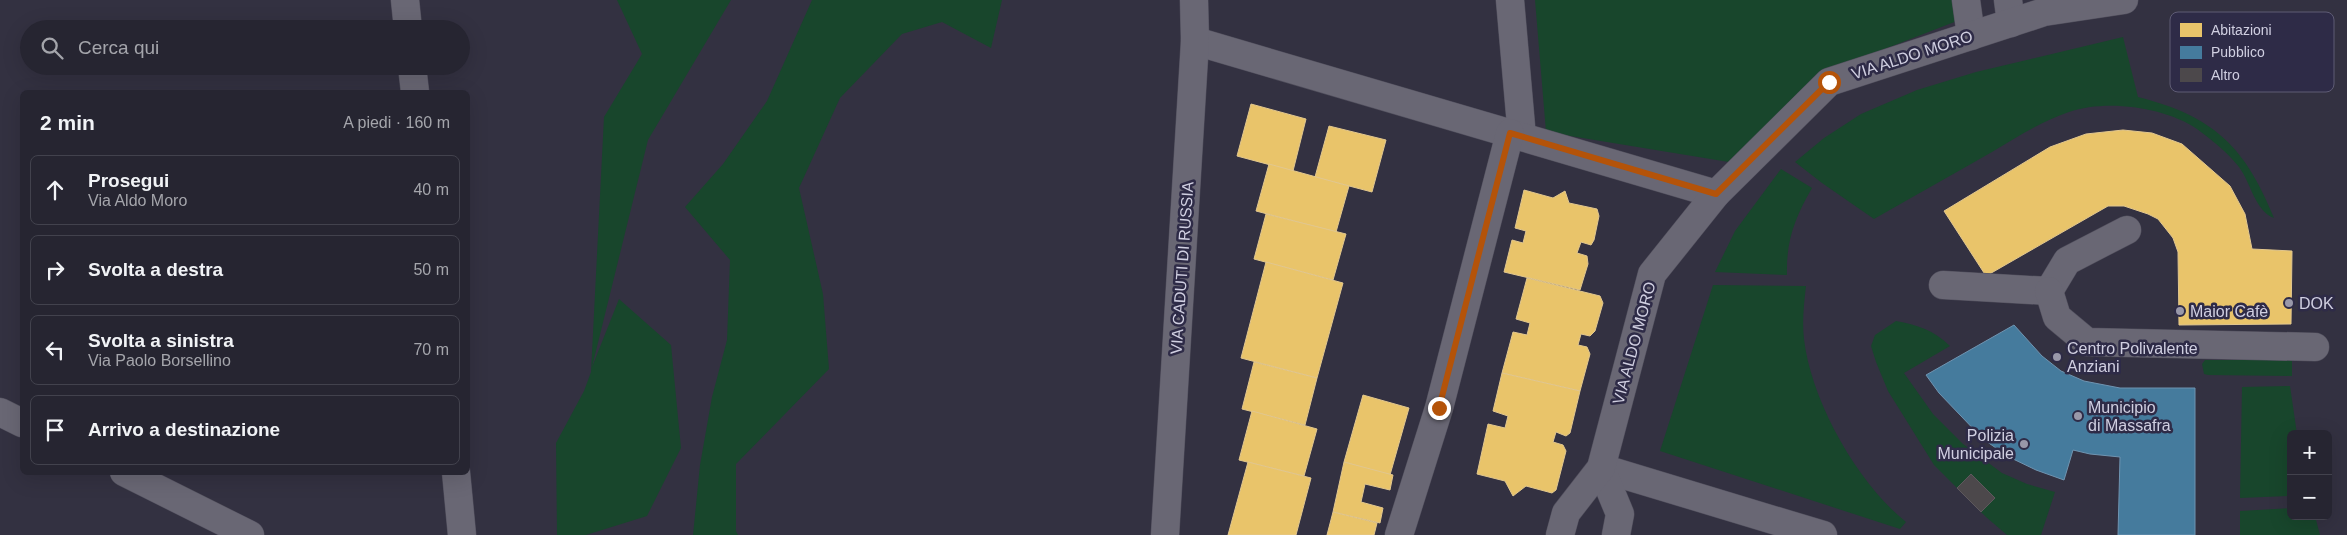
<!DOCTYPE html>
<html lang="it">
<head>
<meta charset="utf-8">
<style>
  body { margin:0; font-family:Helvetica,sans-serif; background:#2e2d39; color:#f1f3f6 }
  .controls { position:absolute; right:15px; bottom:15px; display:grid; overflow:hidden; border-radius:8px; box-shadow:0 5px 20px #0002 }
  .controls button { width:45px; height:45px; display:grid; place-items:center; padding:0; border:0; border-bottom:1px solid #42424d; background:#262531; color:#f1f3f6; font:25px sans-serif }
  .stop { position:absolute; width:15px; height:15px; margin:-11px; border:4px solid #b45309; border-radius:50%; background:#fff }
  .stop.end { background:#b45309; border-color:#fff; box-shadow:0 1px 5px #0008 }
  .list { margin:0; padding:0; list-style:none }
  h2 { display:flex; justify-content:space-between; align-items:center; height:65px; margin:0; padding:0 20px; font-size:21px }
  h2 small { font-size:16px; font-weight:400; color:#a4a5ab }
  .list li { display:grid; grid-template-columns:32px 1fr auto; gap:15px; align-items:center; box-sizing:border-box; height:70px; margin:0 10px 10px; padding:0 10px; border:1px solid #42424d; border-radius:8px }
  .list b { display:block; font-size:19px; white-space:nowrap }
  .list p { margin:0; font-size:16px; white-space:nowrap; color:#a4a5ab }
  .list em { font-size:16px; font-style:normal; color:#a4a5ab }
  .icon { flex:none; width:28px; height:28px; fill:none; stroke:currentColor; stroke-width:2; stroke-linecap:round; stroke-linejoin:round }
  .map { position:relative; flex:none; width:2347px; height:535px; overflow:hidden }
  .search { position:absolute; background:#262531; box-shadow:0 5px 20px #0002; left:20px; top:20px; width:450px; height:55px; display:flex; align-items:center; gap:12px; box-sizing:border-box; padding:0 18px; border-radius:28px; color:#a4a5ab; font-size:19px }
  .panel { position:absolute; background:#262531; box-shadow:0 5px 20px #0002; left:20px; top:90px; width:450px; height:385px; border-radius:8px }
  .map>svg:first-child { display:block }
  .green { fill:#18462c }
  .homes { fill:#e9c46a; stroke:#e2c78e }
  .public { fill:#457b9d; stroke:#6f94b1 }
  .building { fill:#4c484b; stroke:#5d585c }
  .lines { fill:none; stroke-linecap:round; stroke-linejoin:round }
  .minor-casing { stroke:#504e5c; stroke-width:29 }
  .minor { stroke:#696774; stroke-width:28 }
  .route { stroke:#b45309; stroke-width:6 }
  .poi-dot { fill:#9998a9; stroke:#2e2b47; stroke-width:2 }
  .labels { text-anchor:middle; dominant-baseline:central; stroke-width:5; stroke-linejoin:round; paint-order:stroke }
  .street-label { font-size:16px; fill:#d0cfe1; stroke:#2e2b47 }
  .poi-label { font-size:16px; fill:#d0cfe1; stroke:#2e2b47; text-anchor:start }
  .key { fill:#2e2b47; stroke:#5f5c75; stroke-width:1 }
  .key-label { font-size:14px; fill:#d0cfe1 }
</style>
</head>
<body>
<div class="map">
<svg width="2347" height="535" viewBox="0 0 2347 535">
  <rect width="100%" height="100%" fill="#333141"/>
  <g class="green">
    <path d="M617,0H731L648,140L592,367L619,299L671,345L681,448L647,516L586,535H557L556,443L584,391L591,372L604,117L642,54Z"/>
    <path d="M812,0H1002L991,48L942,22L902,34L840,98L799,188L823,294L829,369L736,464V531L738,535H693L700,465L712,397L727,340L730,260L685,207L723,164L767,101Z"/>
    <path d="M1535,0H1955L1957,21L1815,76L1741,164L1546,132Z"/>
    <path d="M2123,37L2138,97C2213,116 2245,146 2274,218C2255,211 2251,183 2239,167C2227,152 2212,140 2197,129C2165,107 2106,99 2069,112C2042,121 2017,137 1992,152C1953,174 1913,197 1874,219L1822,183L1795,162L1824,138L1861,114L1917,90L1976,72Z"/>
    <path d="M1781,169L1812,188C1795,218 1786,240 1787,275L1715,272L1735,231Z"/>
    <path d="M1713,285L1806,286C1804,303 1802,322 1804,339C1811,401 1858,484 1906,522L1900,529L1660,451Z"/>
    <path d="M1896,321C1917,325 1934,330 1950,346L1904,373L1933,414L1963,444L2002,473L2027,484L2055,492L2041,535H2007L1986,517L1934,465L1888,391L1876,362L1871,346L1875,335Z"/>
    <path d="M2205,360H2292V376L2208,375L2204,374L2202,364Z"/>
    <path d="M2290,386L2297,434H2291V496L2240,498L2242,387Z"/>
    <path d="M2291,508V516H2315L2320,535H2240V511Z"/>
  </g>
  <g class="homes">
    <path d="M1251,104L1306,119L1293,171L1237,156Z"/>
    <path d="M1329,126L1386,140L1372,192L1315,177Z"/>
    <path d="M2123,130L2152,133L2182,144L2230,186L2245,214L2252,249L2292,251L2291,324L2179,325L2178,252L2173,238L2158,219L2148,214L2124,206H2108L1986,276L1944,211L2050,147L2086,134Z"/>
    <path d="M1269,164L1349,186L1336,232L1256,211Z"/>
    <path d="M1524,190L1553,198L1565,191L1569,203L1597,209L1599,216L1594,240L1591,245L1581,242L1577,253L1587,256L1588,264L1580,290L1504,272L1512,240L1523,243L1526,231L1515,228Z"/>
    <path d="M1266,214L1346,234L1333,280L1254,259Z"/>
    <path d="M1266,262L1343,283L1317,378L1241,358Z"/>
    <path d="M1527,278L1600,296L1603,303L1595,331L1590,336L1581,334L1578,345L1587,347L1590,354L1580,391L1502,373L1513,332L1527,335L1530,323L1516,319Z"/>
    <path d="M1254,362L1317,378L1305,425L1242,409Z"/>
    <path d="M1502,373L1580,391L1570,433L1566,436L1556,432L1553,442L1563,445L1566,451L1556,490L1552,493L1526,486L1513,496L1505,481L1477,474L1488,424L1505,428L1508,416L1493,411Z"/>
    <path d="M1363,395L1409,408L1390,475L1344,462Z"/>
    <path d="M1252,411L1317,429L1304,476L1239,460Z"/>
    <path d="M1248,462L1311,478L1296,535H1228Z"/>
    <path d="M1344,462L1393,475L1390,490L1365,484L1361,502L1383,508L1380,523L1333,512Z"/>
    <path d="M1333,512L1377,523L1374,535H1327Z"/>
  </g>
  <path class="public" d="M2014,325L2042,356L2061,371L2084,381L2120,388H2195V535H2118L2120,457L2090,454L2073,450L2064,480L2036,470L2009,457L1983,439L1939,393L1926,375Z"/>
  <path class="building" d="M1971,474L1995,498L1981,512L1957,488Z"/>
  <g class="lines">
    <g class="minor-casing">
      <g id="minor">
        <path d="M405,0L408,29"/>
        <path d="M1510,0L1522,137"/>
        <path d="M1966,0L1971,36"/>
        <path d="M2008,0L2011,23"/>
        <path d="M1195,41L1716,194"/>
        <path d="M412,66L415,92"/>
        <path d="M1943,285L2049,291L2067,261L2127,230"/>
        <path d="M2049,291L2057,317L2087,342L2315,347"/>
        <path d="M0,412L22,423"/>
        <path d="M1601,468L1823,535"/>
        <path d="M1601,468L1620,514L1616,535"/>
        <path d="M124,472L250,535"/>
        <path d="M456,472L462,535"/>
        <path d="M1165,535L1195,41L1194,0"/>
        <path d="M1399,535L1439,408L1510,133"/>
        <path d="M1560,535L1566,513L1601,468L1652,274L1716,194L1829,82L2044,12L2124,0"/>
      </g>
    </g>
    <use href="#minor" class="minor"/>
  </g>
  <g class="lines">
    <path class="route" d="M1439,408L1510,133L1716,194L1829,82"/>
  </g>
  <g class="poi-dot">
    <circle cx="2289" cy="303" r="5"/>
    <circle cx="2180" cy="311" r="5"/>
    <circle cx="2057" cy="357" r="5"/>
    <circle cx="2078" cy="416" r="5"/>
    <circle cx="2024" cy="444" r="5"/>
  </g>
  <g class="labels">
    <g class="street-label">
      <text transform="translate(1912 55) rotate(-18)">VIA ALDO MORO</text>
      <text transform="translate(1182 268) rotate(-86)">VIA CADUTI DI RUSSIA</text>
      <text transform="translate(1634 343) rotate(-75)">VIA ALDO MORO</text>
    </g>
    <g class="poi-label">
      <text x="2299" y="303">DOK</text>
      <text x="2190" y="311">Maior Cafè</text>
      <text x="2067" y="348">Centro Polivalente<tspan x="2067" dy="18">Anziani</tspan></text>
      <text x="2088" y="407">Municipio<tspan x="2088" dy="18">di Massafra</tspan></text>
      <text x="2014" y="435" text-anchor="end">Polizia<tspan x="2014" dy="18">Municipale</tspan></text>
    </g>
  </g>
  <rect x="2170" y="12" width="164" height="80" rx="8" class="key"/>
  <rect x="2180" y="23" width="22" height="14" fill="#e9c46a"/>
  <rect x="2180" y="46" width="22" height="13" fill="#457b9d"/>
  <rect x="2180" y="68" width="22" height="14" fill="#4c484b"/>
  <g class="key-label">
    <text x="2211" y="35">Abitazioni</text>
    <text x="2211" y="57">Pubblico</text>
    <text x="2211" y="80">Altro</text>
  </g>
</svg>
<div class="controls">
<button>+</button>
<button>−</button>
</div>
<div class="stop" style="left:1829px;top:82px"></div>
<div class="stop end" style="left:1439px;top:408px"></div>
<div class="search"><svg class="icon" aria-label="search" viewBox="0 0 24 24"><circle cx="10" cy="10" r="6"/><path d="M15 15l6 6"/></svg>Cerca qui</div>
<section class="panel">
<h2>2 min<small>A piedi · 160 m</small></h2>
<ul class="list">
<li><svg class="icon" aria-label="ahead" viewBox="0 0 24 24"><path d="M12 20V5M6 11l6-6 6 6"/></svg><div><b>Prosegui</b><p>Via Aldo Moro</p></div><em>40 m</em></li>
<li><svg class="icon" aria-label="right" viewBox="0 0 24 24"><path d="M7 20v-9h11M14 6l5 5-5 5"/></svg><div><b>Svolta a destra</b></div><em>50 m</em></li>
<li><svg class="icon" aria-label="left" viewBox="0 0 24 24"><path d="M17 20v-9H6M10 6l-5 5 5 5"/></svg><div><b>Svolta a sinistra</b><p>Via Paolo Borsellino</p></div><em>70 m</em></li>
<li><svg class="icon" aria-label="arrive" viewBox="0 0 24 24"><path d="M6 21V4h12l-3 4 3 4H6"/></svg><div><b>Arrivo a destinazione</b></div></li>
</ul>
</section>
</div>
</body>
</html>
